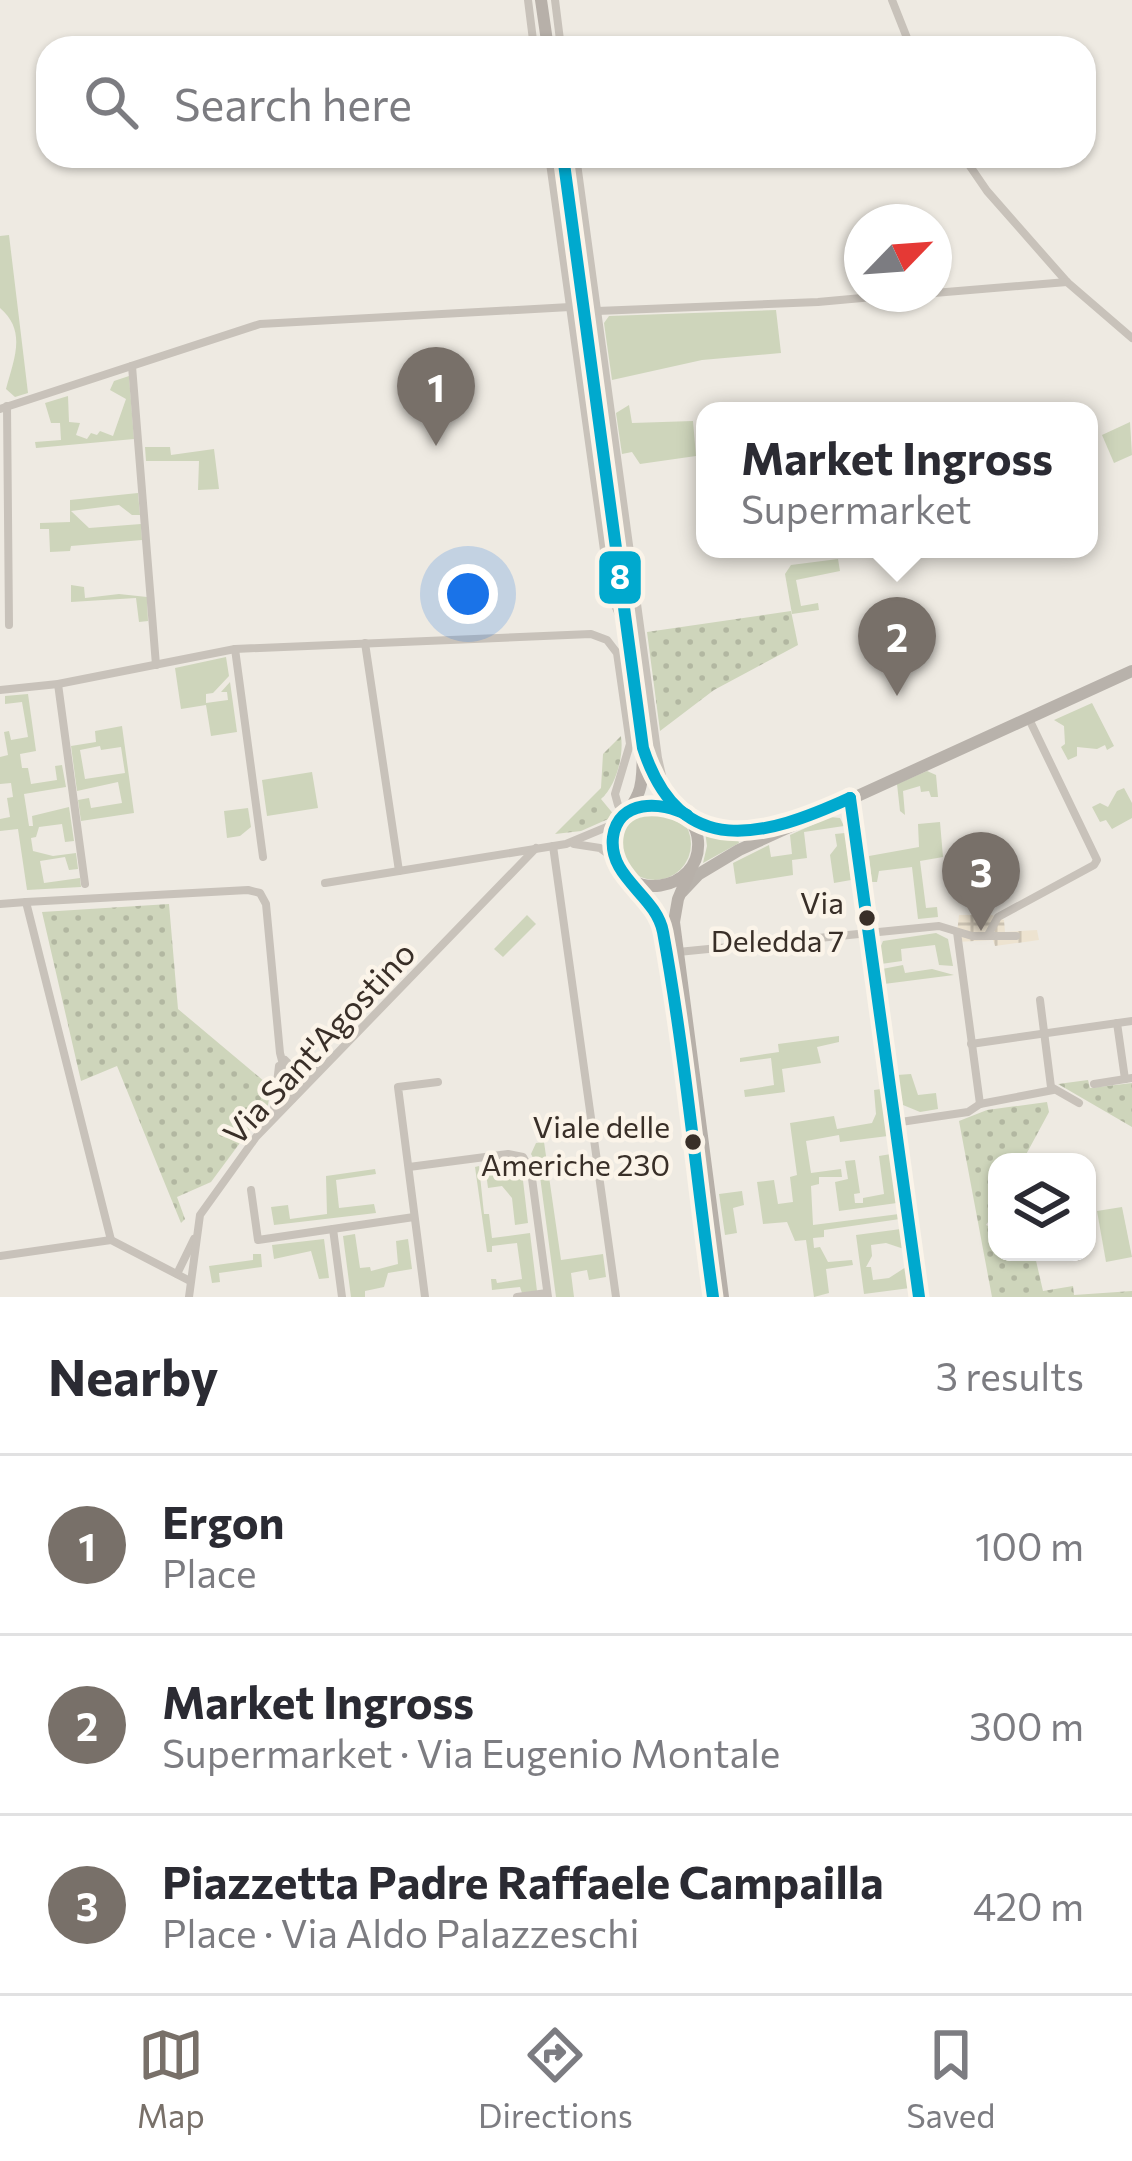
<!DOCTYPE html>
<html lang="en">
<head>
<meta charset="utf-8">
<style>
  body { margin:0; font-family:Commissioner,sans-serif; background:#f2f2f3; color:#2b2b33 }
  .controls { position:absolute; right:36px; bottom:36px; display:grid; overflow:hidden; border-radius:24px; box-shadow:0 3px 9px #0004 }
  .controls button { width:108px; height:108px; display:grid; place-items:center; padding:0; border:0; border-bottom:3px solid #e1e1e2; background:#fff; color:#2b2b33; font:60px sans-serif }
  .compass { position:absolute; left:844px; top:204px; width:108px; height:108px; border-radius:50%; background:#fff; box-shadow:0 3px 9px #0004; rotate:65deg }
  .you { position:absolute; left:468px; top:594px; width:42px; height:42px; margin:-30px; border:9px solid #fff; border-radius:50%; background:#1a73e8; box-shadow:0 0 0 18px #1a73e833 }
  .badge { display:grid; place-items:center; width:78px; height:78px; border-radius:50%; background:#787069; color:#fff; font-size:39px; font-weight:700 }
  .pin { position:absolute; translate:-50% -99px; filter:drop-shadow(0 3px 6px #0008) }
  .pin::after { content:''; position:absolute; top:63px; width:42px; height:36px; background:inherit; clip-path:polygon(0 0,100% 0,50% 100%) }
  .popup { position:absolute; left:696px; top:402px; width:402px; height:156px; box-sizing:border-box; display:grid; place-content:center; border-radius:24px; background:#fff; filter:drop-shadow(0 3px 9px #0005); font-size:39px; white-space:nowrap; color:#7c7c81 }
  .popup b { font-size:45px; color:#2b2b33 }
  .popup::after { content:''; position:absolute; left:50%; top:100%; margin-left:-24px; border:24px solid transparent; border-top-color:#fff }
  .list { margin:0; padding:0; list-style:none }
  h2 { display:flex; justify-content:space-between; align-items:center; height:156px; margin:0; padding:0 48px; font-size:51px }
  h2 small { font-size:39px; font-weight:400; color:#7c7c81 }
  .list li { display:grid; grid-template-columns:78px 1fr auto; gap:36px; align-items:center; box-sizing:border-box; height:180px; padding:0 48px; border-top:3px solid #e1e1e2 }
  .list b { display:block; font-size:45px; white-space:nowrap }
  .list p { margin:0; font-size:39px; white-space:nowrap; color:#7c7c81 }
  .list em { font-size:39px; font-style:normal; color:#7c7c81 }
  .icon { flex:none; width:66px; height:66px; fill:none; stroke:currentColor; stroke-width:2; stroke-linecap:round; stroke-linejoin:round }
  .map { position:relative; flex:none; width:1132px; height:1297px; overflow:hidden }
  .search { position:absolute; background:#fff; box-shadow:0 3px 9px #0004; left:36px; right:36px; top:36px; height:132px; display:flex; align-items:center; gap:30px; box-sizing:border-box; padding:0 42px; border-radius:36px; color:#7c7c81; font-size:45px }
  .sheet { height:696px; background:#fff }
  nav { display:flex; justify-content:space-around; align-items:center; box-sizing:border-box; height:168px; border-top:3px solid #e1e1e2; background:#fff; font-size:33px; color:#7c7c81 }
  nav a { display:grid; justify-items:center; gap:6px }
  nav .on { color:#787069 }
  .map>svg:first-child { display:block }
  .grass { fill:url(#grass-dots) }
  .green { fill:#ced5bb; fill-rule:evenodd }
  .plaza { fill:url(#plaza-grid) }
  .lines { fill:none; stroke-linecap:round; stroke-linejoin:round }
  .minor { stroke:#c8c2ba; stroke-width:8 }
  .secondary { stroke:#b8b2ab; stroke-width:12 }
  .primary { stroke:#b7b0a9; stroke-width:12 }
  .bus-1-casing { stroke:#fbf4e9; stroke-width:21 }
  .bus-1 { stroke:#00a9ce; stroke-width:12 }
  .bus-dot { fill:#392f28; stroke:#fbf4e9; stroke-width:4.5 }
  .labels { text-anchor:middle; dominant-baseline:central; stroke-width:9; stroke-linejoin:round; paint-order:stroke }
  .bus-label { font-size:30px; fill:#392f28; stroke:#fbf4e9; text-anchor:end }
  .street-label { font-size:33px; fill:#392f28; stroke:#fbf4e9 }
  .line-badge { stroke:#fbf4e9; stroke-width:4.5 }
  .badge-label { font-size:33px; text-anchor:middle; font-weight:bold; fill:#fff }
</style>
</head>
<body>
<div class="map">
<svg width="1132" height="1297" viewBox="0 0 1132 1297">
  <defs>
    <pattern id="grass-dots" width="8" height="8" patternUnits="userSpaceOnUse" patternTransform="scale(3)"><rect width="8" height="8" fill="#ced5bb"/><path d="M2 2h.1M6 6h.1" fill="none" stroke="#b2b7a1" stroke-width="1.8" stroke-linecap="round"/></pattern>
    <pattern id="plaza-grid" width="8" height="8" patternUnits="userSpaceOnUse" patternTransform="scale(3)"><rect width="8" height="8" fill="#ede3d0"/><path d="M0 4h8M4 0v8" fill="none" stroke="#ccc3b3"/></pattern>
  </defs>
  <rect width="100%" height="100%" fill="#eeeae2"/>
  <g class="grass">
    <path d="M791,611L798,645L714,690L660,731L647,632Z"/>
    <path d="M621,736C624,756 616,786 601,799L615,816L581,831L555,834L601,788L603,754Z"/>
    <path d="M169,904L178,1009L271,1087L268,1105L211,1182L177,1197L185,1219L181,1223L117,1066L81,1081L42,912Z"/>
    <path d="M1088,1080L1090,1088L1132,1083V1127L1058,1084Z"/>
    <path d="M1047,1102L1049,1112L1022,1162H997V1209L986,1225L997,1230V1252H1034L1043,1291L1073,1286L1074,1295L1132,1291V1297H992L959,1121L987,1110Z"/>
  </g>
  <g class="green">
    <path d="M9,235L28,393L15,397L6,389C14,359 27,331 0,308V236Z"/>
    <path d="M776,310L781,353L702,360L612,380L604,323L609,316Z"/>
    <path d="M129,376L134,439L36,448L35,442L61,440L60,423H51L45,403L68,396L69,422L80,423L76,435L87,439L91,433L97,435L100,431L113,436L126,399L110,390L114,381Z"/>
    <path d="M629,405L632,423L693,421L696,456L640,464L632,452L622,454L616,413Z"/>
    <path d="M1130,422L1132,455L1114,463L1102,435Z"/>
    <path d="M145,447H170L171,455L214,449L219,489L198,490L199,461H146Z"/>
    <path d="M138,493L140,515H132L119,505L71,511L89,528L141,524L142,540L71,546L70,551L50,552L49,529H40V523L70,522V500Z"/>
    <path d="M838,559L840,571L796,580L801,606L818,603L819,610L792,614L785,574L791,565Z"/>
    <path d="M71,585L84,587L85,598L119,594L147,597L148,621L139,622L136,598L71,602Z"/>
    <path d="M226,657L229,676L213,693L206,694V703L228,700L227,692H221L230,682L237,732L211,736L206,705L181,709L175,668Z"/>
    <path d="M28,694L36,751L20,754L22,768H28L31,784L57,780L55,766L62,765L66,787L24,794L29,826H33L32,816L69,807L74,841L65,842L62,824L39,827L36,837L31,838L33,851L53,856L76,853L78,869L69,870L65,857L40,861L44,883L80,878L81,887L27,890L18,829L0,831V819L10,817L7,798L13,797L11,783L0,784V757L8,755L4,732L9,731L11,740L28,737L22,702L5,704V696Z"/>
    <path d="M1092,703L1114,746L1107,750L1105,745L1097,749L1077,747V756L1068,760L1061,747L1065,744L1064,726L1054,720Z"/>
    <path d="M122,726L134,813L81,821L78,800L89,798L91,808L122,803L118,782L77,791L71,746L96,742L95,731ZM100,746L101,750L121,747L125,773L85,779L80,750Z"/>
    <path d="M927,771L936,775L938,797H931L929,791L921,792L920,786L903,791L905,815L900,811L897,784Z"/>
    <path d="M312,772L318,808L267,816L262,780Z"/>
    <path d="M1124,788L1132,803V818L1112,829L1106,820L1100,822L1092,807L1100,803L1108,807L1117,791Z"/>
    <path d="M248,808L251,827L240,836L227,838L224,811Z"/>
    <circle cx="655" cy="844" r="36"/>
    <path d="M830,817L840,818L844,826L804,832L807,858L792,860L793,875L736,884L733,863L769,845L771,857L792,854L790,835Z"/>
    <path d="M940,822L943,857L920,861L926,908L937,907L938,917L918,919L912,867L879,871L877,882H872L869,856L919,847L918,824Z"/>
    <path d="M705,831L738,840L739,843L703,863L707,846Z"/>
    <path d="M845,833L851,880L834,883L830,855L837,846L835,834Z"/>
    <path d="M527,915L536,924L503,957L494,949Z"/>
    <path d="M936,933L948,939L953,966L939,965L935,945L901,949L902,961L881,964L879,951L883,941Z"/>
    <path d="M903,965L905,973L932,969L954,975L884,984L882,969Z"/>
    <path d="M839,1036V1042L817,1047L821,1063L782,1069L785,1092L745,1097L744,1090L774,1085L771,1058L740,1062V1058L779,1052L778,1044Z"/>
    <path d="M911,1074L918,1095L936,1093L938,1109L920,1112L903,1105L897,1075Z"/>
    <path d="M881,1089L888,1136L840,1142L839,1135L806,1141L811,1173L841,1169L842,1177H819V1184L811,1186L813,1225L899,1214L900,1219L824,1230V1237L813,1238L814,1248L820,1247L828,1262L852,1260L853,1265L826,1269L829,1293L814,1297L806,1240L795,1241L787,1222L763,1224L757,1182L774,1180L778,1204L793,1202L790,1177L797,1175L790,1123L834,1116L837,1129L872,1123L876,1114L874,1090Z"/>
    <path d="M544,1142L561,1260L603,1254L606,1277L589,1280L587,1270L571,1273L574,1297H556L539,1169L531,1154L536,1143Z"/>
    <path d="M891,1154L897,1203L839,1211L835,1182L848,1179L845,1161L855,1160L860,1193L854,1194L855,1203H863V1198L884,1194L879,1156Z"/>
    <path d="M511,1162L522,1172L528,1223L515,1225L512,1198L502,1186L488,1188L485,1165Z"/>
    <path d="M479,1166L484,1214H489L492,1238L530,1233L537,1291L522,1293L520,1287L492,1290L491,1279H496L497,1283L522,1279L517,1243L492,1246V1252H487L475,1167Z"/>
    <path d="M375,1169L376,1174L336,1180L339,1208L374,1204L376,1213L274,1225L271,1207L288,1205L290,1219L327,1214L326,1176Z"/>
    <path d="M742,1191L744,1205L733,1208L737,1233L725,1235L719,1194Z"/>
    <path d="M1122,1207L1132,1257L1106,1262L1097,1211Z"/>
    <path d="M901,1229L904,1249L886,1243L871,1245L872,1256L866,1267H871L873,1280L889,1278L906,1267L910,1288L864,1294L856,1235Z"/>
    <path d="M355,1234L360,1268L370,1267L371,1271L398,1264L396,1241L408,1239L412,1269L388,1273L384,1287L365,1291V1297H351L343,1236Z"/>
    <path d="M324,1239L329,1278L319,1279L311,1251L274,1259L272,1245Z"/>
    <path d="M253,1254H261L262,1267L219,1273L220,1282L212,1283L209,1266L253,1260Z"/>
  </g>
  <path class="plaza" d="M959,915H992L1004,920L1005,932L1037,930L1039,940L995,946L993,940L956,942Z"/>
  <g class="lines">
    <g class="minor">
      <path d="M528,0L534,48"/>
      <path d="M555,0L561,48"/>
      <path d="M892,0L911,48"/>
      <path d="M549,156L610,593L622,622"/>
      <path d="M576,156L658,758L663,780L678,805"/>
      <path d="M963,156L987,191L1067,282L1132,338"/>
      <path d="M934,293L1067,282"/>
      <path d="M597,311L818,302L906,294"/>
      <path d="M132,366L156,665"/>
      <path d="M7,406L9,625"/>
      <path d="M0,409L260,324L570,307"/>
      <path d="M365,643L399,871L566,844L614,824"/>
      <path d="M235,649L263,857"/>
      <path d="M58,684L85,884"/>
      <path d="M0,690L58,684L235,649L591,634L607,640L617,653L630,744L615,794L618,805"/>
      <path d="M850,799L919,1297"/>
      <path d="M574,844L600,848L615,859"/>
      <path d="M553,846L616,1297"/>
      <path d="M325,883L399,871"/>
      <path d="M0,904L26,902"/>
      <path d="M957,932L980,1104"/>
      <path d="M988,935L998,917L1094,865L1097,860L1029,719"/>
      <path d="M678,952L939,926L972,936H1016"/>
      <path d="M1040,1000L1051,1087L1079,1103"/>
      <path d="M1117,1023L1125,1079"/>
      <path d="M971,1044L1132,1021"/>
      <path d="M285,1060L297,1072L317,1071"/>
      <path d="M1094,1084L1132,1078"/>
      <path d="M273,1117L279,1066"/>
      <path d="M894,1123L968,1112L980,1104L1053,1090"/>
      <path d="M409,1167L508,1154L523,1157L531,1171L548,1297"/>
      <path d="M251,1190L258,1240L414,1217"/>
      <path d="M333,1229L342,1297"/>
      <path d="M111,1240L26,902L248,890L260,893L266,904L280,1053L292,1099"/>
      <path d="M0,1256L111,1240L190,1281"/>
      <path d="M177,1274L194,1239"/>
      <path d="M189,1297L200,1215L256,1137L536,848"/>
      <path d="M425,1297L398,1087L438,1082"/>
      <path d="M517,1297L547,1293"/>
    </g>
    <g class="secondary">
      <path d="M686,814C713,828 737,838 767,831"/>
      <path d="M682,892L699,874L739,850L1132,671"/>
    </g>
    <g class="primary">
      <path d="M541,0L548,48"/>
      <path d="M563,156L643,748C647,763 651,779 659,792C672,811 696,814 698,841C702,893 622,904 613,852C609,826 630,815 638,794C644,781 642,763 643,748"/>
      <path d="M689,873L678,899L674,922L723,1297"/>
      <path d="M634,882L653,904L662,925L713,1297"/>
    </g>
    <g class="bus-1-casing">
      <g id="bus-1">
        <path d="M563,156L643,748C680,862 765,837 850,798"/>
        <path d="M850,798L919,1297"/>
        <path d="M687,815C662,801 618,799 613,837C608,878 656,895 663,932C685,1052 696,1176 713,1297"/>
      </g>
    </g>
    <use href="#bus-1" class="bus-1"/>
  </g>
  <g class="bus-dot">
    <circle cx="867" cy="918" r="10"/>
    <circle cx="693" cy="1142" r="10"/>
  </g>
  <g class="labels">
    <g class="bus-label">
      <text x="844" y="901">Via<tspan x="844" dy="38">Deledda 7</tspan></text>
      <text x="670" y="1125">Viale delle<tspan x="670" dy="38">Americhe 230</tspan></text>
    </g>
    <g class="street-label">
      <text transform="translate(318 1042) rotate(-47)">Via Sant'Agostino</text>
    </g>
  </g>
  <rect class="line-badge" x="597" y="549" width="46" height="57" rx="12" fill="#00a9ce"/>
  <g class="badge-label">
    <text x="620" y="589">8</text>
  </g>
</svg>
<div class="controls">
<button><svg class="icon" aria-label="layers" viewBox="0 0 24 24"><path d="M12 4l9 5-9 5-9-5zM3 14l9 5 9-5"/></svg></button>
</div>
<svg class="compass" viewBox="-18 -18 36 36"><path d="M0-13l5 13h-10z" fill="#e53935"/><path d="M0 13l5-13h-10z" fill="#7c7c81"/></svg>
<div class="you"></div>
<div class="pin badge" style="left:436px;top:446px">1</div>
<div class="pin badge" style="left:897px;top:696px">2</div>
<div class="popup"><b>Market Ingross</b>Supermarket</div>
<div class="pin badge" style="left:981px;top:931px">3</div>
<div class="search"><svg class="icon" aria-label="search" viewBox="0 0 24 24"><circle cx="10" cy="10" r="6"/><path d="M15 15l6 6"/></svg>Search here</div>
</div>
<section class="sheet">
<h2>Nearby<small>3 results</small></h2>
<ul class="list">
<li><span class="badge">1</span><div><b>Ergon</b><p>Place</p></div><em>100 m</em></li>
<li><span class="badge">2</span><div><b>Market Ingross</b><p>Supermarket · Via Eugenio Montale</p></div><em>300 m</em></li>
<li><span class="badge">3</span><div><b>Piazzetta Padre Raffaele Campailla</b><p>Place · Via Aldo Palazzeschi</p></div><em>420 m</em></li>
</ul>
</section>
<nav>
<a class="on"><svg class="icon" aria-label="map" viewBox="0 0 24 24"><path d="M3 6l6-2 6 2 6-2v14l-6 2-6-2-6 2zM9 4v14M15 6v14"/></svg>Map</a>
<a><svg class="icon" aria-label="directions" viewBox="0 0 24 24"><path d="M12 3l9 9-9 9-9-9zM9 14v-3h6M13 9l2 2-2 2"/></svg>Directions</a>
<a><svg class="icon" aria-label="saved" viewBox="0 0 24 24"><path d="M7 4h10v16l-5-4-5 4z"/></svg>Saved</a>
</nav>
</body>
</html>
